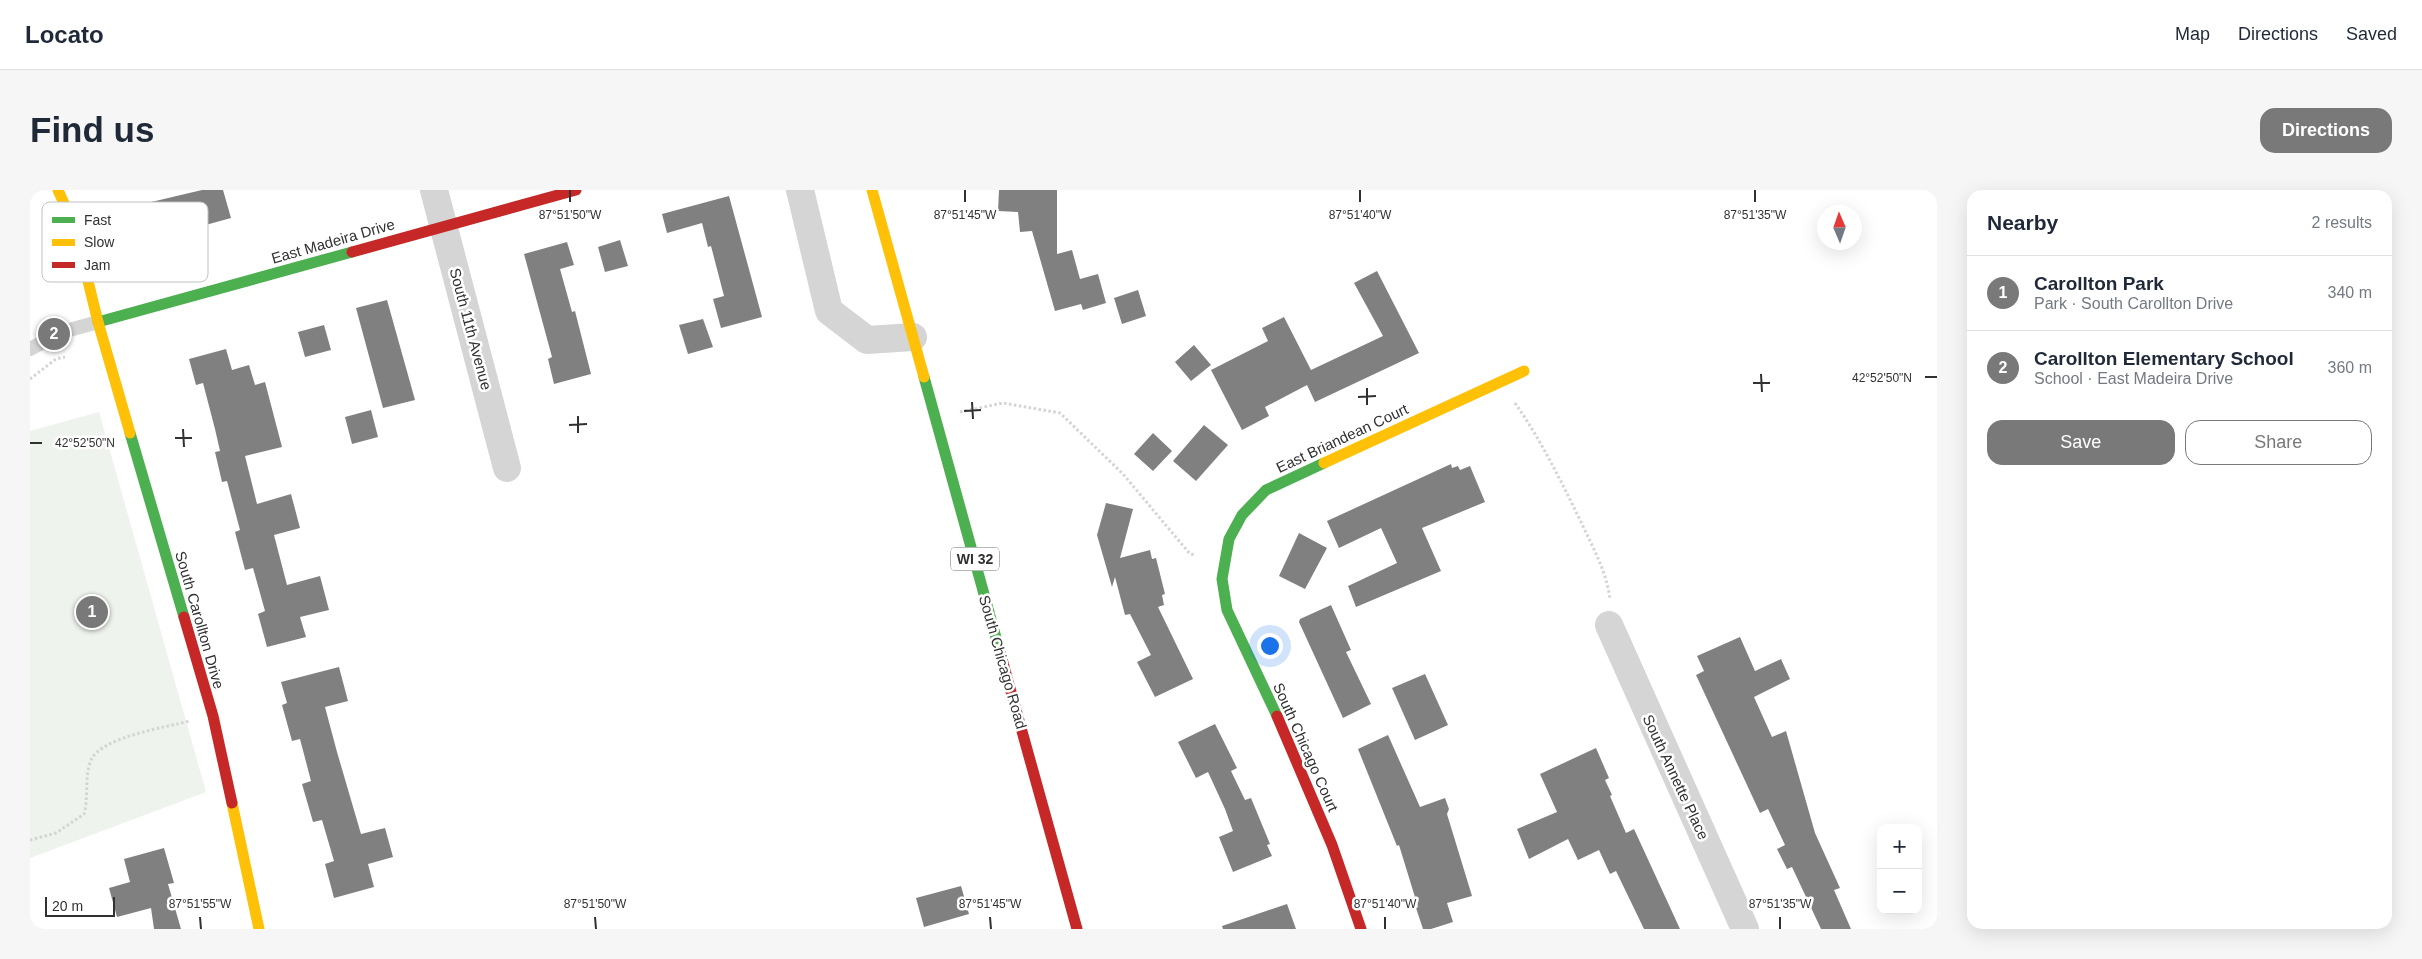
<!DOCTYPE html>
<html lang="en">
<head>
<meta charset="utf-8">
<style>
  body { margin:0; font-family:Helvetica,sans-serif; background:#f6f6f7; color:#1f2937 }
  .controls { position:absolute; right:15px; bottom:15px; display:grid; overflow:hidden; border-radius:10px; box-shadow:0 5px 20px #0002 }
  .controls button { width:45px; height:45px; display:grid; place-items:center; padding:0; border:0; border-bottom:1px solid #e0e1e3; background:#fff; color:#1f2937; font:25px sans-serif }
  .compass { position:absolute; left:1787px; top:15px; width:45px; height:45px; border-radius:50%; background:#fff; box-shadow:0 5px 20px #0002; rotate:358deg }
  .scale { position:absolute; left:15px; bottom:12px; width:70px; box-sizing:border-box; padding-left:5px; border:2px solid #313131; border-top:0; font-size:14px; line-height:18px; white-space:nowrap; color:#313131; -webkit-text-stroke:4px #fff; paint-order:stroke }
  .you { position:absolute; left:1239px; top:455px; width:18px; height:18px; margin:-12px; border:4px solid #fff; border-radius:50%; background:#1a73e8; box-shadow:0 0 0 8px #1a73e833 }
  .badge { display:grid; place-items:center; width:32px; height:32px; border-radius:50%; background:#797979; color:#fff; font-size:16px; font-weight:700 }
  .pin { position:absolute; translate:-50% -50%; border:2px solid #fff; box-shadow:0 1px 5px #0006 }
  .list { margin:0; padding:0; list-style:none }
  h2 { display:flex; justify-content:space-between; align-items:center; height:65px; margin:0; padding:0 20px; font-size:21px }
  h2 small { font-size:16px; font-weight:400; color:#747a83 }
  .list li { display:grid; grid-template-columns:32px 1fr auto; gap:15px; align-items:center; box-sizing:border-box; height:75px; padding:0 20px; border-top:1px solid #e0e1e3 }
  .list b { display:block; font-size:19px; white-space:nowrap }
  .list p { margin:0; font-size:16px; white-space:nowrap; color:#747a83 }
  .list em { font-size:16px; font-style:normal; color:#747a83 }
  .actions { display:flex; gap:10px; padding:15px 20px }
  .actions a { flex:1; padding:11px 0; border:1px solid #797979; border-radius:15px; text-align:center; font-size:18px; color:#797979 }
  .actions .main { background:#797979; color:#fff }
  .map { position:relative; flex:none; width:1907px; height:739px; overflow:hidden; border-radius:15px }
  header { display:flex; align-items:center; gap:30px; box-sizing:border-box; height:70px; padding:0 25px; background:#fff; border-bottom:1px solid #e0e1e3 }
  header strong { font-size:24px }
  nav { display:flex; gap:28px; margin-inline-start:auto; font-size:18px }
  .intro { display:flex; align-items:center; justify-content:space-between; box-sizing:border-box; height:120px; padding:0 30px }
  h1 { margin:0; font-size:35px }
  .button { padding:12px 22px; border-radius:15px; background:#797979; color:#fff; font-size:18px; font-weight:700 }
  main { display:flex; gap:30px; padding:0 30px }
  aside { flex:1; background:#fff; border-radius:15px; box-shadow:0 5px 20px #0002 }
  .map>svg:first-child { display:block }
  .green { fill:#eef3ed }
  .building { fill:#808080 }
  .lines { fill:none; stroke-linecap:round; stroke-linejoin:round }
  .path { stroke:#d4d4d4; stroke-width:3; stroke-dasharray:2.5 2.5; stroke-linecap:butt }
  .lane { stroke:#d5d5d5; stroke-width:14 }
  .street { stroke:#d5d5d5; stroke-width:28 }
  .fast { stroke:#4caf50; stroke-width:11 }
  .slow { stroke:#ffc107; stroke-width:11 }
  .jam { stroke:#c62828; stroke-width:11 }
  .ticks { fill:none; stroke:#313131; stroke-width:2 }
  .labels { text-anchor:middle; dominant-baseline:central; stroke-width:5; stroke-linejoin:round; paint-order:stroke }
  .shield { fill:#fff; stroke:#6f6f6f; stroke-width:1 }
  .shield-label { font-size:14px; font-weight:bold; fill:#313131 }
  .street-label { font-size:15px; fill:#313131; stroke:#fff }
  .key { fill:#fff; stroke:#c1c1c1; stroke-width:1 }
  .key-label { font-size:14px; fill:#313131 }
  .ticks-label { font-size:12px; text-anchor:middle; fill:#313131; stroke:#fff; stroke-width:5; stroke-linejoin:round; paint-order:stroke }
</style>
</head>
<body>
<header>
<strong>Locato</strong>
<nav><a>Map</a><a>Directions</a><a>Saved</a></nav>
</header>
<div class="intro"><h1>Find us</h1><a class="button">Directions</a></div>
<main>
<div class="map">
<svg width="1907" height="739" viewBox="0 0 1907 739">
  <rect width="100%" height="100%" fill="#fff"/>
  <path class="green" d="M69,222L176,602L0,668V241Z"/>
  <g class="building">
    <path d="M172,0H193L201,28L125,49L118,24H120L117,13Z"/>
    <path d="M969,0H1027V64L1042,60L1050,89L1068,84L1076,113L1053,120L1051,114L1025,121L1002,41L990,42L988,22L968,21Z"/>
    <path d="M699,6L732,127L691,138L683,109L694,106L681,56L678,57L672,33L637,43L632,24Z"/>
    <path d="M590,50L598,76L575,82L568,57Z"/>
    <path d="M537,52L544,75L530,79L542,122L545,121L561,184L524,194L518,169L522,167L494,64Z"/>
    <path d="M1347,81L1389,163L1285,212L1277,195L1235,217L1239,226L1212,240L1181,180L1238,151L1232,138L1254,127L1281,180L1353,146L1324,93Z"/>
    <path d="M1108,100L1116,126L1092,134L1084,108Z"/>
    <path d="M357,110L385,210L353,218L326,118Z"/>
    <path d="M673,129L683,157L658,164L649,135Z"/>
    <path d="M294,135L301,160L275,167L268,142Z"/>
    <path d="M1164,155L1181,175L1161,191L1145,172Z"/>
    <path d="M196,159L202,180L219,175L225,195L235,192L252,257L215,266L227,314L261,304L270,338L244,345L257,395L290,386L299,420L270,427L276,447L237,457L228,424L235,421L223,378L215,380L205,342L210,340L197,291L192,292L185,262L190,261L185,239L173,193L166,195L159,169Z"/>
    <path d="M341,220L348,247L322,254L315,227Z"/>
    <path d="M1174,235L1198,255L1166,291L1143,271Z"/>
    <path d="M1123,243L1142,261L1123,281L1104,264Z"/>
    <path d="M1421,274L1422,278L1428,276L1430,280L1440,276L1455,312L1392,338L1411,381L1326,417L1318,396L1367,373L1351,338L1309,358L1297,331Z"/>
    <path d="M1076,313L1103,319L1090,368L1120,360L1122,369L1126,368L1135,404L1132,405L1134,415L1128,417L1163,489L1125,507L1107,472L1121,465L1100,424L1095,425L1085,387L1082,397L1067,345Z"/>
    <path d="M1269,343L1297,358L1275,399L1249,386Z"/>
    <path d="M1301,415L1321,460L1316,462L1341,514L1313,528L1269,432L1270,429Z"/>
    <path d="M1710,447L1725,481L1751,469L1760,489L1724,507L1742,547L1756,541L1785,643L1810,698L1804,700L1821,739H1791L1762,677L1757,679L1747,659L1755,655L1738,619L1730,623L1666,485L1674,481L1667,466Z"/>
    <path d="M309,477L318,511L295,517L307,562L331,644L355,638L363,667L338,674L344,697L304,708L295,674L304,671L292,630L283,632L272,594L281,591L270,549L262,551L252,515L257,513L251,492Z"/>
    <path d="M1395,484L1418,535L1385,550L1362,498Z"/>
    <path d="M1185,534L1207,578L1201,581L1215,610L1221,608L1240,654L1237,655L1242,666L1203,682L1189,647L1203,641L1195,619L1178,582L1166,588L1148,552Z"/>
    <path d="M1358,545L1390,617L1415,608L1419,619L1417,624L1442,706L1417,713L1423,732L1401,739H1393L1386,718L1388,717L1369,655L1367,656L1328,559Z"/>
    <path d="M1566,558L1579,588L1575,590L1582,605L1580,606L1596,643L1604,639L1650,739H1614L1586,681L1580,684L1569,660L1548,670L1538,649L1499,669L1487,639L1527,622L1510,584Z"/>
    <path d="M134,658L144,693L138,694L151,739H124L121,718L87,727L79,698L100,692L94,669Z"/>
    <path d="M931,696L939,724L894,737L886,708Z"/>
    <path d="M1257,714L1266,739H1193L1192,736Z"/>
  </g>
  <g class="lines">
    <g class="path">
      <path d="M0,189L26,169L35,167"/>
      <path d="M1485,213C1511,250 1531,291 1551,332C1563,358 1577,382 1580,410"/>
      <path d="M930,222L973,213L1030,223L1093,284L1160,364L1166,365"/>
      <path d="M0,650L26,643L54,624C59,607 54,587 61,570C71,547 137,537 160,531"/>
    </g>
    <path class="lane" d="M0,159L32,142L68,132"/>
    <g class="street">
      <path d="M404,0L477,278"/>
      <path d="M770,0L799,121L837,150L883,147"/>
      <path d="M1579,435L1715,739"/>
    </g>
    <g class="fast">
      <path d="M68,132L322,62"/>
      <path d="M894,187L973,473"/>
      <path d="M100,243L154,427"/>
      <path d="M1247,526L1197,420L1192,389L1199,349L1212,325L1236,300L1294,273"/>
    </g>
    <g class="slow">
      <path d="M28,0L45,38L68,132L100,243"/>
      <path d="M842,0L894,187"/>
      <path d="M1294,273L1494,181"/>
      <path d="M202,613L229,739"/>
    </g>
    <g class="jam">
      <path d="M322,62L546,0"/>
      <path d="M154,427L183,526L202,613"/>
      <path d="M973,473L1047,739"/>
      <path d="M1247,526L1302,655L1331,739"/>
    </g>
  </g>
  <path class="ticks" d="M540,0V12M935,0V12M1330,0V12M1725,0V12M1731,184L1732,202M1895,187H1907M1723,193H1740M1337,198V215M1328,207L1346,206M942,212L943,229M934,221L951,220M548,226V243M539,235L557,234M153,239L154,257M145,248H162M0,253H12M170,727L171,739M565,727L566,739M960,727L961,739M1355,727V739M1750,727V739"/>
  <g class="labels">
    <rect class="shield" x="921" y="357.5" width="48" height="23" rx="4"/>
    <g class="shield-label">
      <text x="945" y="369">WI 32</text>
    </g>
    <g class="street-label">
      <text transform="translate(303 51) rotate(-16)">East Madeira Drive</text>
      <text transform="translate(441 139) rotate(75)">South 11th Avenue</text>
      <text transform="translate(1312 248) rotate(-25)">East Briandean Court</text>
      <text transform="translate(170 430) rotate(74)">South Carollton Drive</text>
      <text transform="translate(973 472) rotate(74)">South Chicago Road</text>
      <text transform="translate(1276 557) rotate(66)">South Chicago Court</text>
      <text transform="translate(1646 587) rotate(65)">South Annette Place</text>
    </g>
  </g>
  <rect x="12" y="12" width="166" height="80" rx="8" class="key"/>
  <rect x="22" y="27" width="23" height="6" fill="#4caf50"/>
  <rect x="22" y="49" width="23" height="7" fill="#ffc107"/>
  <rect x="22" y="72" width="23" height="6" fill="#c62828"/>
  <g class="key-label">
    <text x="54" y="35">Fast</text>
    <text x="54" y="57">Slow</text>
    <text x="54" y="80">Jam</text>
  </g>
  <g class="ticks-label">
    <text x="540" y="29">87°51'50"W</text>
    <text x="935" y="29">87°51'45"W</text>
    <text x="1330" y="29">87°51'40"W</text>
    <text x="1725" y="29">87°51'35"W</text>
    <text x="1852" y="192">42°52'50"N</text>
    <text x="55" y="257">42°52'50"N</text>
    <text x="170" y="718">87°51'55"W</text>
    <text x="565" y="718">87°51'50"W</text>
    <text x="960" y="718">87°51'45"W</text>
    <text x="1355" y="718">87°51'40"W</text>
    <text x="1750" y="718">87°51'35"W</text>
  </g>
</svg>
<div class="controls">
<button>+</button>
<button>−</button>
</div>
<svg class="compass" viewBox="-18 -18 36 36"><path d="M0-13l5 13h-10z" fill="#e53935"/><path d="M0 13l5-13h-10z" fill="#747a83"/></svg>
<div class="scale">20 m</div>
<div class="you"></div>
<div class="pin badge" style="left:62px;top:422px">1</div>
<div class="pin badge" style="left:24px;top:144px">2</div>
</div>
<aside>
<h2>Nearby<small>2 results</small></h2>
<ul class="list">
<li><span class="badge">1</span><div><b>Carollton Park</b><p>Park · South Carollton Drive</p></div><em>340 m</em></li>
<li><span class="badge">2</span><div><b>Carollton Elementary School</b><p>School · East Madeira Drive</p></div><em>360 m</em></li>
</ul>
<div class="actions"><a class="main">Save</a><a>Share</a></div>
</aside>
</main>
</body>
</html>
